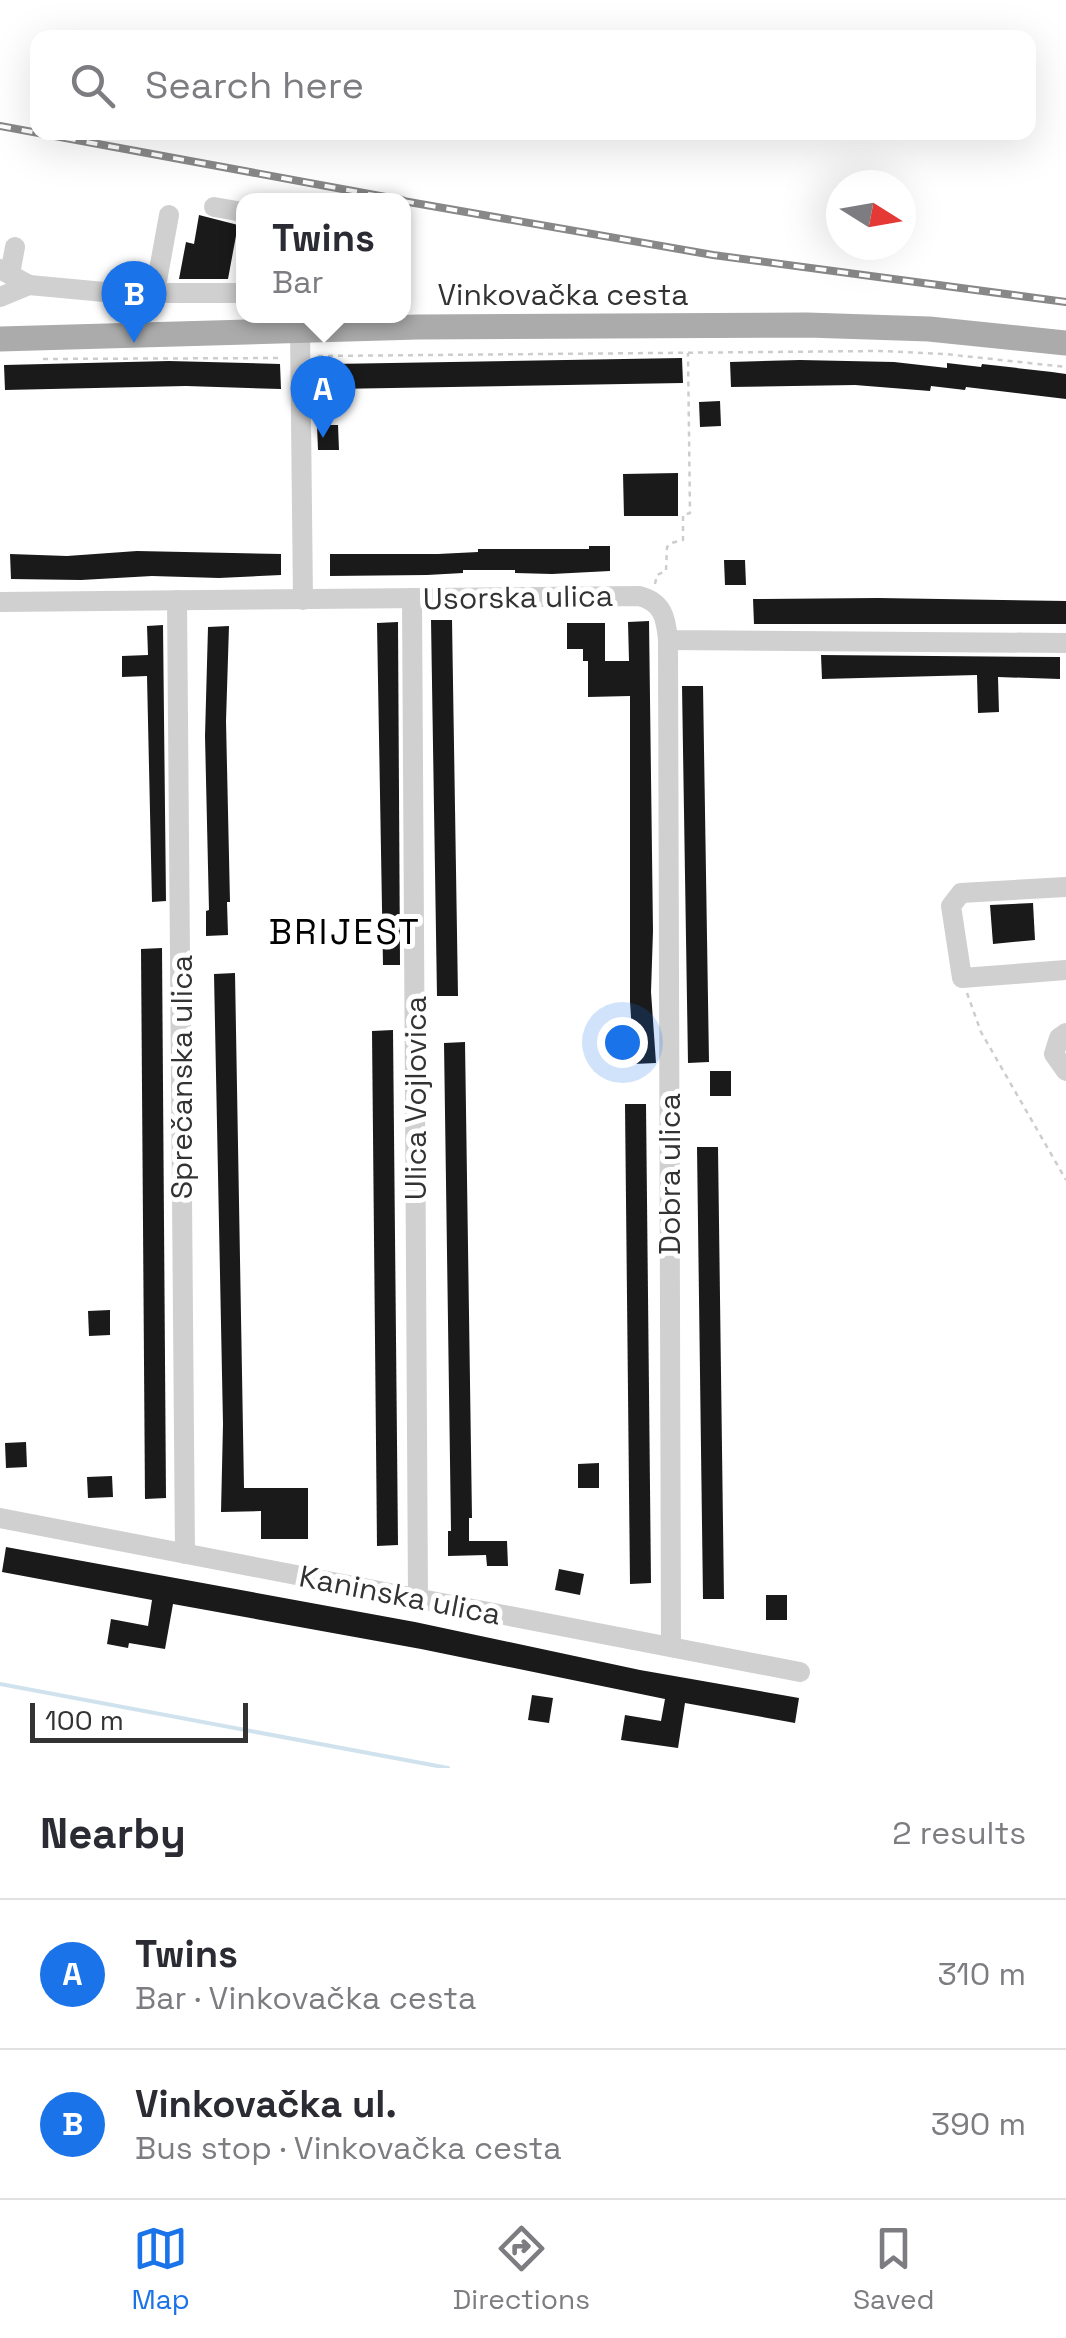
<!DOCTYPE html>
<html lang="en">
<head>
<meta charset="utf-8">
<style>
  body { margin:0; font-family:"Space Grotesk",sans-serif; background:#f7f7f7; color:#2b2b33 }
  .compass { position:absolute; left:826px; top:170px; width:90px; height:90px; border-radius:50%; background:#fff; box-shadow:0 10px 40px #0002; rotate:101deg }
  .scale { position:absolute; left:30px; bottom:25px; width:218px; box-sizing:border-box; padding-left:10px; border:5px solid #333; border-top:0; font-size:28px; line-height:35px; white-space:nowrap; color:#333; -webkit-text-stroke:8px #fff; paint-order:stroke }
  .you { position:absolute; left:622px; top:1042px; width:35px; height:35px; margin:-25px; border:8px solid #fff; border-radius:50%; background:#1a73e8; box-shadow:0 0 0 15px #1a73e833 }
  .badge { display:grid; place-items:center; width:65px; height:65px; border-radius:50%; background:#1a73e8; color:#fff; font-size:32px; font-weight:700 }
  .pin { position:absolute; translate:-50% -82px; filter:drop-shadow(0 2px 5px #0008) }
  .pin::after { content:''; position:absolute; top:52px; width:35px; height:30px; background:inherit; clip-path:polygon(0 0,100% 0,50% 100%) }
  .popup { position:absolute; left:236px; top:193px; width:175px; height:130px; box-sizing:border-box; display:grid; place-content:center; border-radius:20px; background:#fff; filter:drop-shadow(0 2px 8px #0005); font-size:32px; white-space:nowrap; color:#7c7c81 }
  .popup b { font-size:38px; color:#2b2b33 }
  .popup::after { content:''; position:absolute; left:50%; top:100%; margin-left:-20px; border:20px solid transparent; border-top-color:#fff }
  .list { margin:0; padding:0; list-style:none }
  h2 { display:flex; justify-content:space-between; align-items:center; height:130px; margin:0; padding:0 40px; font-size:42px }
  h2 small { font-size:32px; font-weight:400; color:#7c7c81 }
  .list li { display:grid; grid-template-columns:65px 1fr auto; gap:30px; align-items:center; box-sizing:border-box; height:150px; padding:0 40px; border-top:2px solid #e1e1e2 }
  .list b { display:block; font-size:38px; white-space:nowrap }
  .list p { margin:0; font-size:32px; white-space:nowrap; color:#7c7c81 }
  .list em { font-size:32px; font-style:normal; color:#7c7c81 }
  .icon { flex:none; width:55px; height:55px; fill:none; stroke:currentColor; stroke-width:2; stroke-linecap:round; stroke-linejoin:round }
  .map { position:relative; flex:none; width:1066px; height:1768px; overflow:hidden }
  .search { position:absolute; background:#fff; box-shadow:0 10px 40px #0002; left:30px; right:30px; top:30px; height:110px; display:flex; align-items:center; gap:25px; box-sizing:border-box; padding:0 35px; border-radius:20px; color:#7c7c81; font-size:38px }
  .sheet { height:430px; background:#fff }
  nav { display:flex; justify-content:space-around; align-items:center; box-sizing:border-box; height:140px; border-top:2px solid #e1e1e2; background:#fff; font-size:28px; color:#7c7c81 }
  nav a { display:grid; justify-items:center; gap:5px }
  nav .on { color:#1a73e8 }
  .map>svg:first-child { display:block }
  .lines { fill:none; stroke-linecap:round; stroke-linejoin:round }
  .stream { stroke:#cfe2ee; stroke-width:4 }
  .building { fill:#1a1a1a }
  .path { stroke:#cdcdcd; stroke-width:2.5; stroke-dasharray:5 5; stroke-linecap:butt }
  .minor { stroke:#d0d0d0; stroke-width:20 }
  .major { stroke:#ababab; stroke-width:25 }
  .rail-casing { stroke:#888; stroke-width:8 }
  .rail { stroke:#fff; stroke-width:4; stroke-dasharray:11; stroke-linecap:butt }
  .labels { text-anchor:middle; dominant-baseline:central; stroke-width:10; stroke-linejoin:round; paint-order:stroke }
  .street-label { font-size:30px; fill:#333; stroke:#fff }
  .quarter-label { font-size:35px; letter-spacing:2.5px; fill:#000; stroke:#fff }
</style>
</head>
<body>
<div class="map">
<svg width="1066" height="1768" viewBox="0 0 1066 1768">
  <rect width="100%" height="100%" fill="#fff"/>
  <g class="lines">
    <path class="stream" d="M0,1684L448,1768"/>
  </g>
  <g class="building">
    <path d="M199,215L238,225L228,279H179L186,242L194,244Z"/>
    <path d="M682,358L683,383L333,389L332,364Z"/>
    <path d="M800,360L894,362L947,368V363L981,367L982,364L1052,372L1066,374V399L966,387L965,390L931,386L930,391L855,385L731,387L730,362Z"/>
    <path d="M169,361L280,364L281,389L186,386L5,390L4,365Z"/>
    <path d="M720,401L721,426L700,427L699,402Z"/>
    <path d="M317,425H338L339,450H318Z"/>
    <path d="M678,473V516H624L623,474Z"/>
    <path d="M589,546H610V571L552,574L515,573V570H463V573L427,575L330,576V554H438L478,552V549H589Z"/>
    <path d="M137,551L281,554V575L219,578L152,576L81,580L11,579L10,554L67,556Z"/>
    <path d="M724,560H745L746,585H725Z"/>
    <path d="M878,598L1066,601V624H754L753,599Z"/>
    <path d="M431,620H452L458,996H437Z"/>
    <path d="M649,621L653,931L651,992L656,1063L634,1064L630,1002V696L588,697V661H583V649H567V623H605V661H629L628,622Z"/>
    <path d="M398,622L400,965H383L377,623Z"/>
    <path d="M163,625L166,901L152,902L147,676L122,677V656L148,655L147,626Z"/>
    <path d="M229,626L226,721L230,902H227L228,935L206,936V911L209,910L205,736L208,627Z"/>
    <path d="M821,655L1060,657V679L998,677L999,712L978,713L977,675L822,679Z"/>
    <path d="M682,686H703L709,1062L688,1063Z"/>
    <path d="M1033,903L1035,940L993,944L990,905Z"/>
    <path d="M162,948L166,1498L145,1499L141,949Z"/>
    <path d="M235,973L244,1488H308V1539H261V1511L221,1512L223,1424L214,974Z"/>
    <path d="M393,1030L398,1545L377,1546L372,1031Z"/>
    <path d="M465,1042L472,1518H469V1541H507L508,1566H487L486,1555L448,1556V1531H451L444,1043Z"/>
    <rect x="710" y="1071" width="21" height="25"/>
    <path d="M625,1104H646L651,1583L630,1584Z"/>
    <path d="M697,1147H718L724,1599H703Z"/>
    <path d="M110,1310V1335L89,1336L88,1311Z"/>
    <path d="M26,1442L27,1467L6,1468L5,1443Z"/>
    <path d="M599,1463V1488H578V1464Z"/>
    <path d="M112,1476L113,1497L88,1498L87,1477Z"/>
    <path d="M6,1547L415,1622L640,1670L799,1698L795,1723L685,1703L678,1748L621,1740L625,1715L661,1721L665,1699L421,1649L173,1604L165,1649L129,1643L128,1648L107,1644L111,1619L148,1626L152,1600L2,1572Z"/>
    <path d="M559,1569L584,1574L580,1595L555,1590Z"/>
    <rect x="766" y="1595" width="21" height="25"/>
    <path d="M532,1695L553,1698L549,1723L528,1720Z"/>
  </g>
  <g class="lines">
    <g class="path">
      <path d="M318,356L880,351L945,354L1066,367"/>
      <path d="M43,359L280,358"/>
      <path d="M655,584L657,575L666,571L667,547L671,543L683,540V515L690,513L688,353"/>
      <path d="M967,993L981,1032L1066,1180"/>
    </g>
    <g class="minor">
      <path d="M214,207L243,212"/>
      <path d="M0,269L29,285L0,297"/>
      <path d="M10,274L15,247"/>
      <path d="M29,285L115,293H243"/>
      <path d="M155,292L169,215"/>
      <path d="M300,329L303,600"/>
      <path d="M412,598L418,1599"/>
      <path d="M177,600L185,1554"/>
      <path d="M0,602L639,596C663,602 666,618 668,640L1066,643"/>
      <path d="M668,640L671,1647"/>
      <path d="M1066,887L961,893L951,906L962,978L1066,970"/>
      <path d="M1066,1033L1059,1038L1054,1054L1066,1071"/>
      <path d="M0,1518L800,1672"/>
    </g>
    <path class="major" d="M0,339L418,327L807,325L929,329L1066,343"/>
    <g class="rail-casing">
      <g id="rail">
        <path d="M0,126L402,200"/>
        <path d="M403,201L713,255L1066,302"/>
      </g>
    </g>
    <use href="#rail" class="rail"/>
  </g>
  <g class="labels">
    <g class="street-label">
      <text x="563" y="294">Vinkovačka cesta</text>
      <text transform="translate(518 597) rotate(-1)">Usorska ulica</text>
      <text transform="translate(181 1077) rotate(-90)">Sprečanska ulica</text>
      <text transform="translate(415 1098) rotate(-90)">Ulica Vojlovica</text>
      <text transform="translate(669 1174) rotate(-90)">Dobra ulica</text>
      <text transform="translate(400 1595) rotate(11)">Kaninska ulica</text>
    </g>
    <g class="quarter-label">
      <text x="345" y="932">BRIJEST</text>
    </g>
  </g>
</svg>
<svg class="compass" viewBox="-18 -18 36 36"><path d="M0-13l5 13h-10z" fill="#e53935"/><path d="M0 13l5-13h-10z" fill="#7c7c81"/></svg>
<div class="scale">100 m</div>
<div class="you"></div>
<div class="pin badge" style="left:323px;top:438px">A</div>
<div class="popup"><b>Twins</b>Bar</div>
<div class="pin badge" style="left:134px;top:343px">B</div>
<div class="search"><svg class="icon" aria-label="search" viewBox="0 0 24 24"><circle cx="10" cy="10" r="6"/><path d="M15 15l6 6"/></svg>Search here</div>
</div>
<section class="sheet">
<h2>Nearby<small>2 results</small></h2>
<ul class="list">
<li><span class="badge">A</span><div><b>Twins</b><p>Bar · Vinkovačka cesta</p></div><em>310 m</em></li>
<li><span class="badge">B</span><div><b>Vinkovačka ul.</b><p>Bus stop · Vinkovačka cesta</p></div><em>390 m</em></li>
</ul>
</section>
<nav>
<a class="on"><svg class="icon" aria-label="map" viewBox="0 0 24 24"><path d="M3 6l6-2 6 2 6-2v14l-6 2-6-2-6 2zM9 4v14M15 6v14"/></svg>Map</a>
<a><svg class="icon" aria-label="directions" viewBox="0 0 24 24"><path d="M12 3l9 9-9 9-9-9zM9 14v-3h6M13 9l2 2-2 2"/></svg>Directions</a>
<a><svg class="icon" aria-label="saved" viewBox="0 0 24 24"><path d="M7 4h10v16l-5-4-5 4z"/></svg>Saved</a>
</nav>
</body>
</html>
